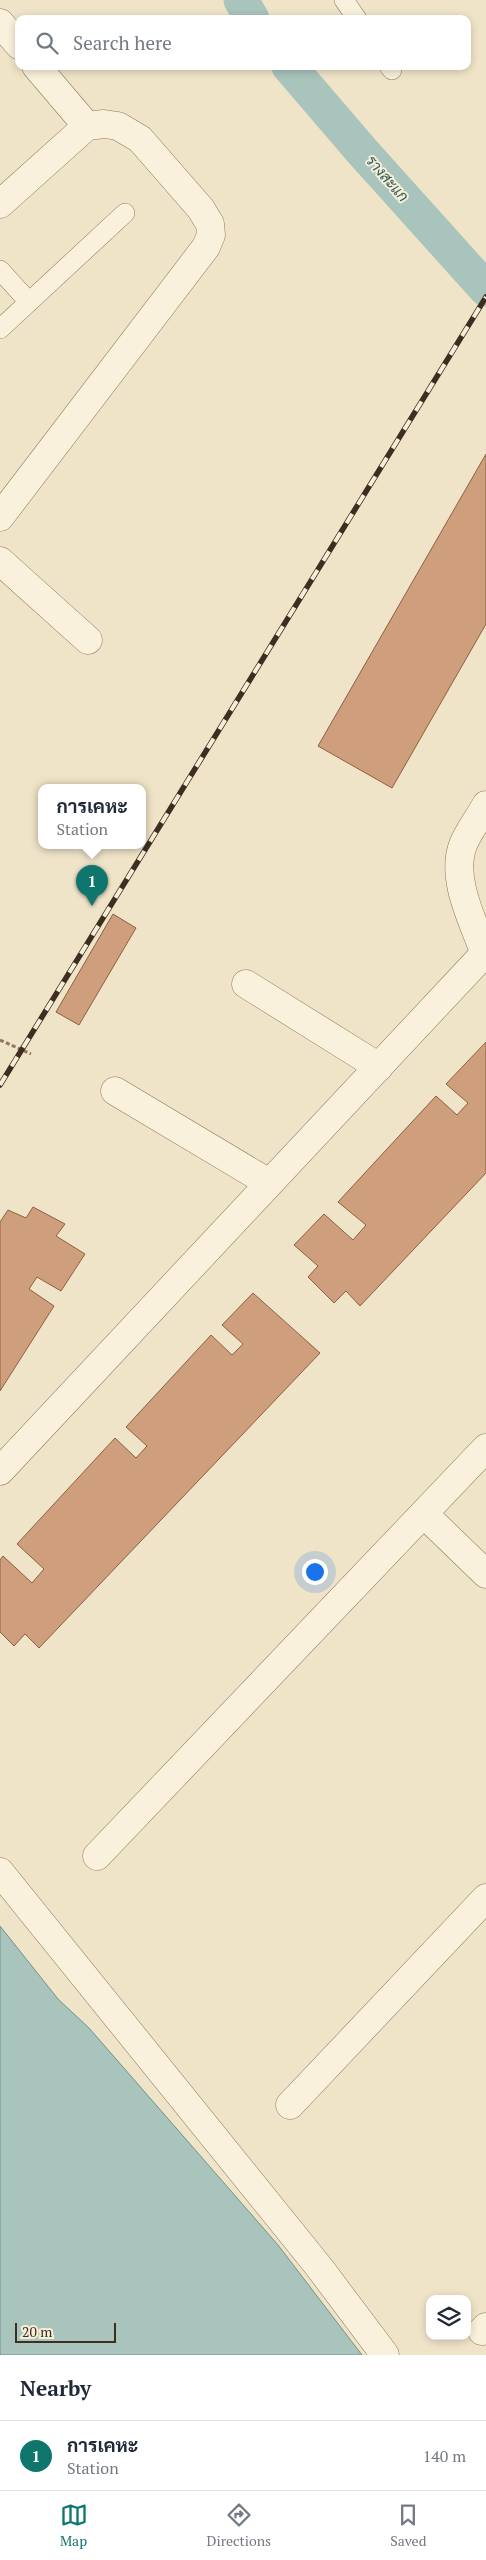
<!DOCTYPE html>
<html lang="en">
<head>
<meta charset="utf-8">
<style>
  body { margin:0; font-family:"PT Serif",Sarabun,serif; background:#f6f6f7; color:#1f2937 }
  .controls { position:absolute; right:15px; bottom:15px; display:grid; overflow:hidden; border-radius:10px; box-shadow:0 2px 8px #0003 }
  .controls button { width:45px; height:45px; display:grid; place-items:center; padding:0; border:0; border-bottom:1px solid #e0e1e3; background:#fff; color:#1f2937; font:25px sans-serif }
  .scale { position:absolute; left:15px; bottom:12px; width:101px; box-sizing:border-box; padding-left:5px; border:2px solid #3d2e20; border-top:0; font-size:14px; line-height:18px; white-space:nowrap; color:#3d2e20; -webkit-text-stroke:4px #f7eed8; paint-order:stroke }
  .you { position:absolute; left:314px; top:1571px; width:18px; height:18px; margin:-12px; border:4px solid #fff; border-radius:50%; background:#1a73e8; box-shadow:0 0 0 8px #1a73e833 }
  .badge { display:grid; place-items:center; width:32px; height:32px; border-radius:50%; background:#0f766e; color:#fff; font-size:16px; font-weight:700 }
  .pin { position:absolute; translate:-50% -41px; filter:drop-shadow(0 1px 2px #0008) }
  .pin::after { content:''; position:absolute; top:26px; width:18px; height:15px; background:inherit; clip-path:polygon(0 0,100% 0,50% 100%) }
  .popup { position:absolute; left:38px; top:784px; width:108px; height:65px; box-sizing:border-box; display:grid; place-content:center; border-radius:10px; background:#fff; filter:drop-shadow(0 1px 4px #0005); font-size:16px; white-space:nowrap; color:#747a83 }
  .popup b { font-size:19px; color:#1f2937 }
  .popup::after { content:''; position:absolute; left:50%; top:100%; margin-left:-10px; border:10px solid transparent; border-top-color:#fff }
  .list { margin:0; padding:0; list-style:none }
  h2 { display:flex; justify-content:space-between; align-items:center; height:65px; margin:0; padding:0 20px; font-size:21px }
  h2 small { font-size:16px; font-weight:400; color:#747a83 }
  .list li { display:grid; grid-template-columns:32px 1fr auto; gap:15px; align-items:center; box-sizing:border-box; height:70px; padding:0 20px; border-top:1px solid #e0e1e3 }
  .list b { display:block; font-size:19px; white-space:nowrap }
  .list p { margin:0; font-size:16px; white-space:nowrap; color:#747a83 }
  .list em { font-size:16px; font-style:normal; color:#747a83 }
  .icon { flex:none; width:28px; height:28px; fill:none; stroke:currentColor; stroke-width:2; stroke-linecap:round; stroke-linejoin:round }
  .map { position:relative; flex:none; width:486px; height:2355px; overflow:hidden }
  .search { position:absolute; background:#fff; box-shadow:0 2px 8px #0003; left:15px; right:15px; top:15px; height:55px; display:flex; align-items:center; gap:12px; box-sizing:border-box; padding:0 18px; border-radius:10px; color:#747a83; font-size:19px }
  .sheet { height:135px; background:#fff }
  nav { display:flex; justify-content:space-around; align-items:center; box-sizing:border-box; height:70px; border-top:1px solid #e0e1e3; background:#fff; font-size:14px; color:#747a83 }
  nav a { display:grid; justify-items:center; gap:2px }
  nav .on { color:#0f766e }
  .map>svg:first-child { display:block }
  .water { fill:#a9c4bc; stroke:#6f938a }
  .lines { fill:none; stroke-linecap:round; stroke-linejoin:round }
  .canal { stroke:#a9c4bc; stroke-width:35 }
  .building { fill:#cf9f7d; stroke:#8d5f41 }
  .service-casing { stroke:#8d765c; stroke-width:20 }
  .minor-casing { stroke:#8d765c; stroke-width:29 }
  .path { stroke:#8d765c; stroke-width:3; stroke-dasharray:4 2.5; stroke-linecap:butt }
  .service { stroke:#faf1dc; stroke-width:19 }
  .minor { stroke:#faf1dc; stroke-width:28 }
  .rail-casing { stroke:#3d2e20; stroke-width:5.5 }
  .rail { stroke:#f7eed8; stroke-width:4; stroke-dasharray:11; stroke-linecap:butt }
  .labels { text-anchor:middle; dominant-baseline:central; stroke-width:4; stroke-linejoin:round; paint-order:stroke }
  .water-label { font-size:15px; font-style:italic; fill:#2f5d5a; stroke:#f7eed8 }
</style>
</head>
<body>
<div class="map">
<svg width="486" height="2355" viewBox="0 0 486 2355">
  <rect width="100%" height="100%" fill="#f0e4c8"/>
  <path class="water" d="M0,1926L58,1999L89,2028L278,2245L362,2355H0Z"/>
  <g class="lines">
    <g class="canal">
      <path d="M241,0L252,19"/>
      <path d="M289,66L361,150L486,289"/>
    </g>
  </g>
  <g class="building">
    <path d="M486,454V624L392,788L318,746Z"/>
    <path d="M113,914L136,928L79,1025L56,1012Z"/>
    <path d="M486,1042V1173L360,1306L346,1291L334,1303L308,1277L318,1266L294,1245L324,1214L353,1240L366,1225L338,1202L436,1096L457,1115L468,1103L446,1084Z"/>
    <path d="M33,1207L65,1224L56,1236L85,1254L61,1291L37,1277L29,1289L54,1306L0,1391V1222L8,1210L26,1218Z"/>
    <path d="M253,1293L320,1353L39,1648L25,1634L14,1646L0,1632V1560L3,1556L32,1583L44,1569L17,1544L115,1438L136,1458L147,1446L126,1427L211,1335L232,1355L243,1344L222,1325Z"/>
  </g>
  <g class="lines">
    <g class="service-casing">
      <g id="service">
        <path d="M344,0L357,19"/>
        <path d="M389,66L392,70"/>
        <path d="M0,270L29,302"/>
        <path d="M0,329L125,213"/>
      </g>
    </g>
    <g class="minor-casing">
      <g id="minor">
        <path d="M0,23L19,45"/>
        <path d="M36,66L87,126"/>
        <path d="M0,204L87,126L104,124L118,126L140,139L201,209L210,224L211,235L206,247L0,517"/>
        <path d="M0,561L88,640"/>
        <path d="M485,954C474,923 450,879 463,845C468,832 479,818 486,805"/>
        <path d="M246,984L379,1067"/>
        <path d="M115,1091L269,1183"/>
        <path d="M0,1471L486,952"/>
        <path d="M424,1514L486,1574"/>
        <path d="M97,1856L486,1448"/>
        <path d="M0,1872L319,2267L385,2355"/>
        <path d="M290,2105L486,1898"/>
        <path d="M482,2331L486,2327"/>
      </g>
    </g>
    <path class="path" d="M0,1040L31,1054"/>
    <use href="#service" class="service"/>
    <use href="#minor" class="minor"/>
    <g class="rail-casing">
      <path id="rail" d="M0,1085L486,297"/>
    </g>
    <use href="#rail" class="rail"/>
  </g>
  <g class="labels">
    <g class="water-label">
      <text transform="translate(388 178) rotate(49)">รางสะแก</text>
    </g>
  </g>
</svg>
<div class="controls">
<button><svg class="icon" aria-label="layers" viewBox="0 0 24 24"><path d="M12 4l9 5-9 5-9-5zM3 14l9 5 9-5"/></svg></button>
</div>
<div class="scale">20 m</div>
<div class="you"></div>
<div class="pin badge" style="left:92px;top:906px">1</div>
<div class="popup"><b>การเคหะ</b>Station</div>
<div class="search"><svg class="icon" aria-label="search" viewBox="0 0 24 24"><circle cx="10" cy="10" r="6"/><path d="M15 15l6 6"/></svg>Search here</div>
</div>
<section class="sheet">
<h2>Nearby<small></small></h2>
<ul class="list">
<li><span class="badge">1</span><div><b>การเคหะ</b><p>Station</p></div><em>140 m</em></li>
</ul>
</section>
<nav>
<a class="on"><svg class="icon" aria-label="map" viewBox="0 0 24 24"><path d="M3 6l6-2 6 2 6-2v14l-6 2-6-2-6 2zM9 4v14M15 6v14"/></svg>Map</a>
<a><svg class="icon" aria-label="directions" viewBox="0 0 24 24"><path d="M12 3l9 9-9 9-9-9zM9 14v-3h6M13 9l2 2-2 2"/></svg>Directions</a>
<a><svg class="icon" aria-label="saved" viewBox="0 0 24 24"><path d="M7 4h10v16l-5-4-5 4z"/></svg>Saved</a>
</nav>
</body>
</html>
